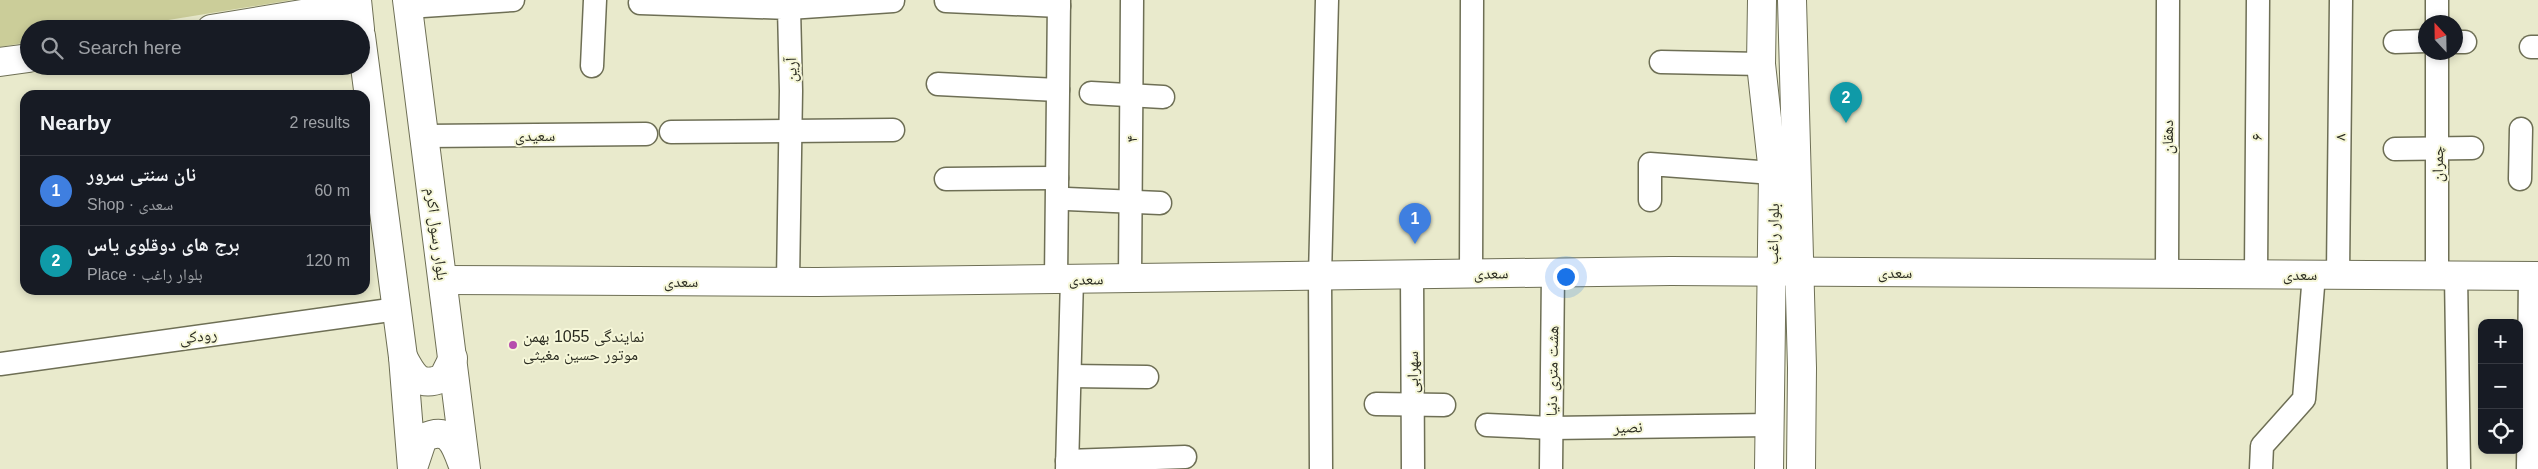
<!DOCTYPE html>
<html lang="en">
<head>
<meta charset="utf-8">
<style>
  body { margin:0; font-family:Helvetica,"Noto Naskh Arabic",sans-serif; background:#20242c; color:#f1f3f6 }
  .controls { position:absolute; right:15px; bottom:15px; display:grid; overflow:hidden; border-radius:10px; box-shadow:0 2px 8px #0003 }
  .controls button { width:45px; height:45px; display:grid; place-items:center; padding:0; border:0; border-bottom:1px solid #363941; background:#171b24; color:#f1f3f6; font:25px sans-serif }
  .compass { position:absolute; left:2418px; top:15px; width:45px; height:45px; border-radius:50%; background:#171b24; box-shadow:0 2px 8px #0003; rotate:338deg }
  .you { position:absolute; left:1565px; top:276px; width:18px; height:18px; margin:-12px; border:4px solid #fff; border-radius:50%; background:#1a73e8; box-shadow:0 0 0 8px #1a73e833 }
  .badge { display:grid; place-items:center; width:32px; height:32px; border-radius:50%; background:#8c9099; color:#fff; font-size:16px; font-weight:700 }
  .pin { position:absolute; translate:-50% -41px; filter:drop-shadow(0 1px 2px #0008) }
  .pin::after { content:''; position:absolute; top:26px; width:18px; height:15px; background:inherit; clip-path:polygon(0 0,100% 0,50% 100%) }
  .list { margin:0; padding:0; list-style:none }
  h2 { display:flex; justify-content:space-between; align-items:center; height:65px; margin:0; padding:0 20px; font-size:21px }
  h2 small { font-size:16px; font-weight:400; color:#9ea1a6 }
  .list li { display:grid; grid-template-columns:32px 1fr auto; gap:15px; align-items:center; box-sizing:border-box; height:70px; padding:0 20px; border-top:1px solid #363941 }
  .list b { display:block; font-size:19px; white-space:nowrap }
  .list p { margin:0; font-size:16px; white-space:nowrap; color:#9ea1a6 }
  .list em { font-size:16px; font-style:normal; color:#9ea1a6 }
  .icon { flex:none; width:28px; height:28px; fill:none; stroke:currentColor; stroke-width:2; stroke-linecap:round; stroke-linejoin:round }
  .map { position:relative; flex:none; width:2538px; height:469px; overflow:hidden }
  .search { position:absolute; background:#171b24; box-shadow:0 2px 8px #0003; left:20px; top:20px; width:350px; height:55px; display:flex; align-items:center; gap:12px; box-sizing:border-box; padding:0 18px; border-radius:28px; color:#9ea1a6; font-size:19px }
  .panel { position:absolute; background:#171b24; box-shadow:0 2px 8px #0003; left:20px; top:90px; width:350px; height:205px; border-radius:15px }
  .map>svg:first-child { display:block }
  .green { fill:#cbcd99 }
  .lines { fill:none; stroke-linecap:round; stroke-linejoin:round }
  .minor-casing { stroke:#6e6f55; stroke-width:25 }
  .tertiary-casing { stroke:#6e6f55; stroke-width:30 }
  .primary-casing { stroke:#6e6f55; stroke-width:30 }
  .minor { stroke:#fff; stroke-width:22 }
  .tertiary { stroke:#fff; stroke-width:28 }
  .primary { stroke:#fff; stroke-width:28 }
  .poi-dot { fill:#b64cad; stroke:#f6f7d9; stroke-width:2 }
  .labels { text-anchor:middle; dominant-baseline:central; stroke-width:4; stroke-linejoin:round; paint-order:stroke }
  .street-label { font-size:16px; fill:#2a2b20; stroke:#f6f7d9 }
  .poi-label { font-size:16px; fill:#2a2b20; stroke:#f6f7d9; text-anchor:start }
</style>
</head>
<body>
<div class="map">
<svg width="2538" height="469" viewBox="0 0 2538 469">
  <rect width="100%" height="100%" fill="#e9eacc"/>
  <path class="green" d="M0,0H292L113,29H29V42L0,47Z"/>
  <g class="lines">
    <g class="minor-casing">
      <g id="minor">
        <path d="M946,1L1059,6"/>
        <path d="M640,3L789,8L791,91L788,281"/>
        <path d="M408,7L513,0"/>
        <path d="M789,8L893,1"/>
        <path d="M2437,22V0"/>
        <path d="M2395,42L2426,41"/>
        <path d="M2456,42H2465"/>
        <path d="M2531,47H2538"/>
        <path d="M2437,52V275"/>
        <path d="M1661,62L1761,64"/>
        <path d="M592,66L595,0"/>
        <path d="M938,84L1058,90"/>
        <path d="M1091,93L1163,97"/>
        <path d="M671,132L893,130"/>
        <path d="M424,136L646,134"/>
        <path d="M2395,149L2472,148"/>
        <path d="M946,179L1057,178"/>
        <path d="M2520,179L2521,129"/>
        <path d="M1067,199L1160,203"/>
        <path d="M1650,200V164L1773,173"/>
        <path d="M2167,273L2168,0"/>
        <path d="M1412,274L1413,469"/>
        <path d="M1471,274L1472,0"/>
        <path d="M2256,274L2258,0"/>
        <path d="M2338,274L2341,0"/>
        <path d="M2456,275L2459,469"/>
        <path d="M1130,278L1132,0"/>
        <path d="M1056,279L1059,0"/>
        <path d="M0,364L397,309"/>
        <path d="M1070,376L1147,377"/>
        <path d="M1376,404L1444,405"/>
        <path d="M1487,425L1551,428L1770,425"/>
        <path d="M1067,461L1185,457"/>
        <path d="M1067,469L1072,278"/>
        <path d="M1321,469L1320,276L1327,0"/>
        <path d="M1551,469L1553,272"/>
        <path d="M2261,469L2262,446L2304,399L2314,274"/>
        <path d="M2528,469L2530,276"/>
      </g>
    </g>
    <g class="tertiary-casing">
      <g id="tertiary">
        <path d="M1762,0L1761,64L1773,173L1769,469"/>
        <path d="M1792,0L1802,368L1801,469"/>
        <path d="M211,29L357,5"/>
        <path d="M0,62L29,58"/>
        <path d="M443,280L817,282L1671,271L2538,276"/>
      </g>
    </g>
    <g class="primary-casing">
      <g id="primary">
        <path d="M357,0L360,29"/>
        <path d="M407,0L466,469"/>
        <path d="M361,36L403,357L412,469"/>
        <path d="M403,357C413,376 419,388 443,378L453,358"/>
        <path d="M413,468L423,438C448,426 454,441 462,463"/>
      </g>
    </g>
    <use href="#minor" class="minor"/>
    <use href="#tertiary" class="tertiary"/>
    <use href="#primary" class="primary"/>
  </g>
  <circle class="poi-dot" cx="513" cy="345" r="5"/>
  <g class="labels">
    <g class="street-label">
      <text transform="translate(791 70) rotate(-91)">آرین</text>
      <text x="535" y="135">سعیدی</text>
      <text transform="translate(2167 137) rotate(-90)">دهقان</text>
      <text transform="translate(2256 137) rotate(-90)">۶</text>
      <text transform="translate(2340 137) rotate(-89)">۸</text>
      <text transform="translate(1131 139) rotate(-90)">۴</text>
      <text transform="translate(2437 164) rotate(-90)">چمران</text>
      <text transform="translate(437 234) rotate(83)">بلوار رسول اکرم</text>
      <text transform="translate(1773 234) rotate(-89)">بلوار راغب</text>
      <text x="1895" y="272">سعدی</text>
      <text transform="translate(1491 273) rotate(-1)">سعدی</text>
      <text x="2300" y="274">سعدی</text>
      <text transform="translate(1086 279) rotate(-1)">سعدی</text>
      <text x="681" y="281">سعدی</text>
      <text transform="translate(198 336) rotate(-8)">رودکی</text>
      <text transform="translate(1552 371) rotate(-89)">هشت متری دنیا</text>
      <text transform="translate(1412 372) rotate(-90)">سهرابی</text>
      <text transform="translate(1628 427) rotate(-1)">نصیر</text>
    </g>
    <g class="poi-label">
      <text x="523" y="336">نمایندگی 1055 بهمن<tspan x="523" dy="18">موتور حسین مغیثی</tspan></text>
    </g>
  </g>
</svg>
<div class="controls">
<button>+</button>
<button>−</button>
<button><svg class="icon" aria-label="locate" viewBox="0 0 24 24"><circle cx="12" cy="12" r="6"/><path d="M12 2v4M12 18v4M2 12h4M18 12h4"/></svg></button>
</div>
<svg class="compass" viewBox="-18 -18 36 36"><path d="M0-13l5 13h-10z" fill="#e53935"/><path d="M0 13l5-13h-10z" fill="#9ea1a6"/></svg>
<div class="you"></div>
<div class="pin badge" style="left:1415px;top:244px;background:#3f7fe0">1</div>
<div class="pin badge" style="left:1846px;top:123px;background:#0f9aa8">2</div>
<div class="search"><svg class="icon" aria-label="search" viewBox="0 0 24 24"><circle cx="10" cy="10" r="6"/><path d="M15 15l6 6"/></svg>Search here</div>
<section class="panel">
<h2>Nearby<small>2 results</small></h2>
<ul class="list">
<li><span class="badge" style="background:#3f7fe0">1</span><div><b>نان سنتی سرور</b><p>Shop · سعدی</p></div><em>60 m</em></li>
<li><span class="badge" style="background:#0f9aa8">2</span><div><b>برج های دوقلوی یاس</b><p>Place · بلوار راغب</p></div><em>120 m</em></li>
</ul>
</section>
</div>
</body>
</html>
